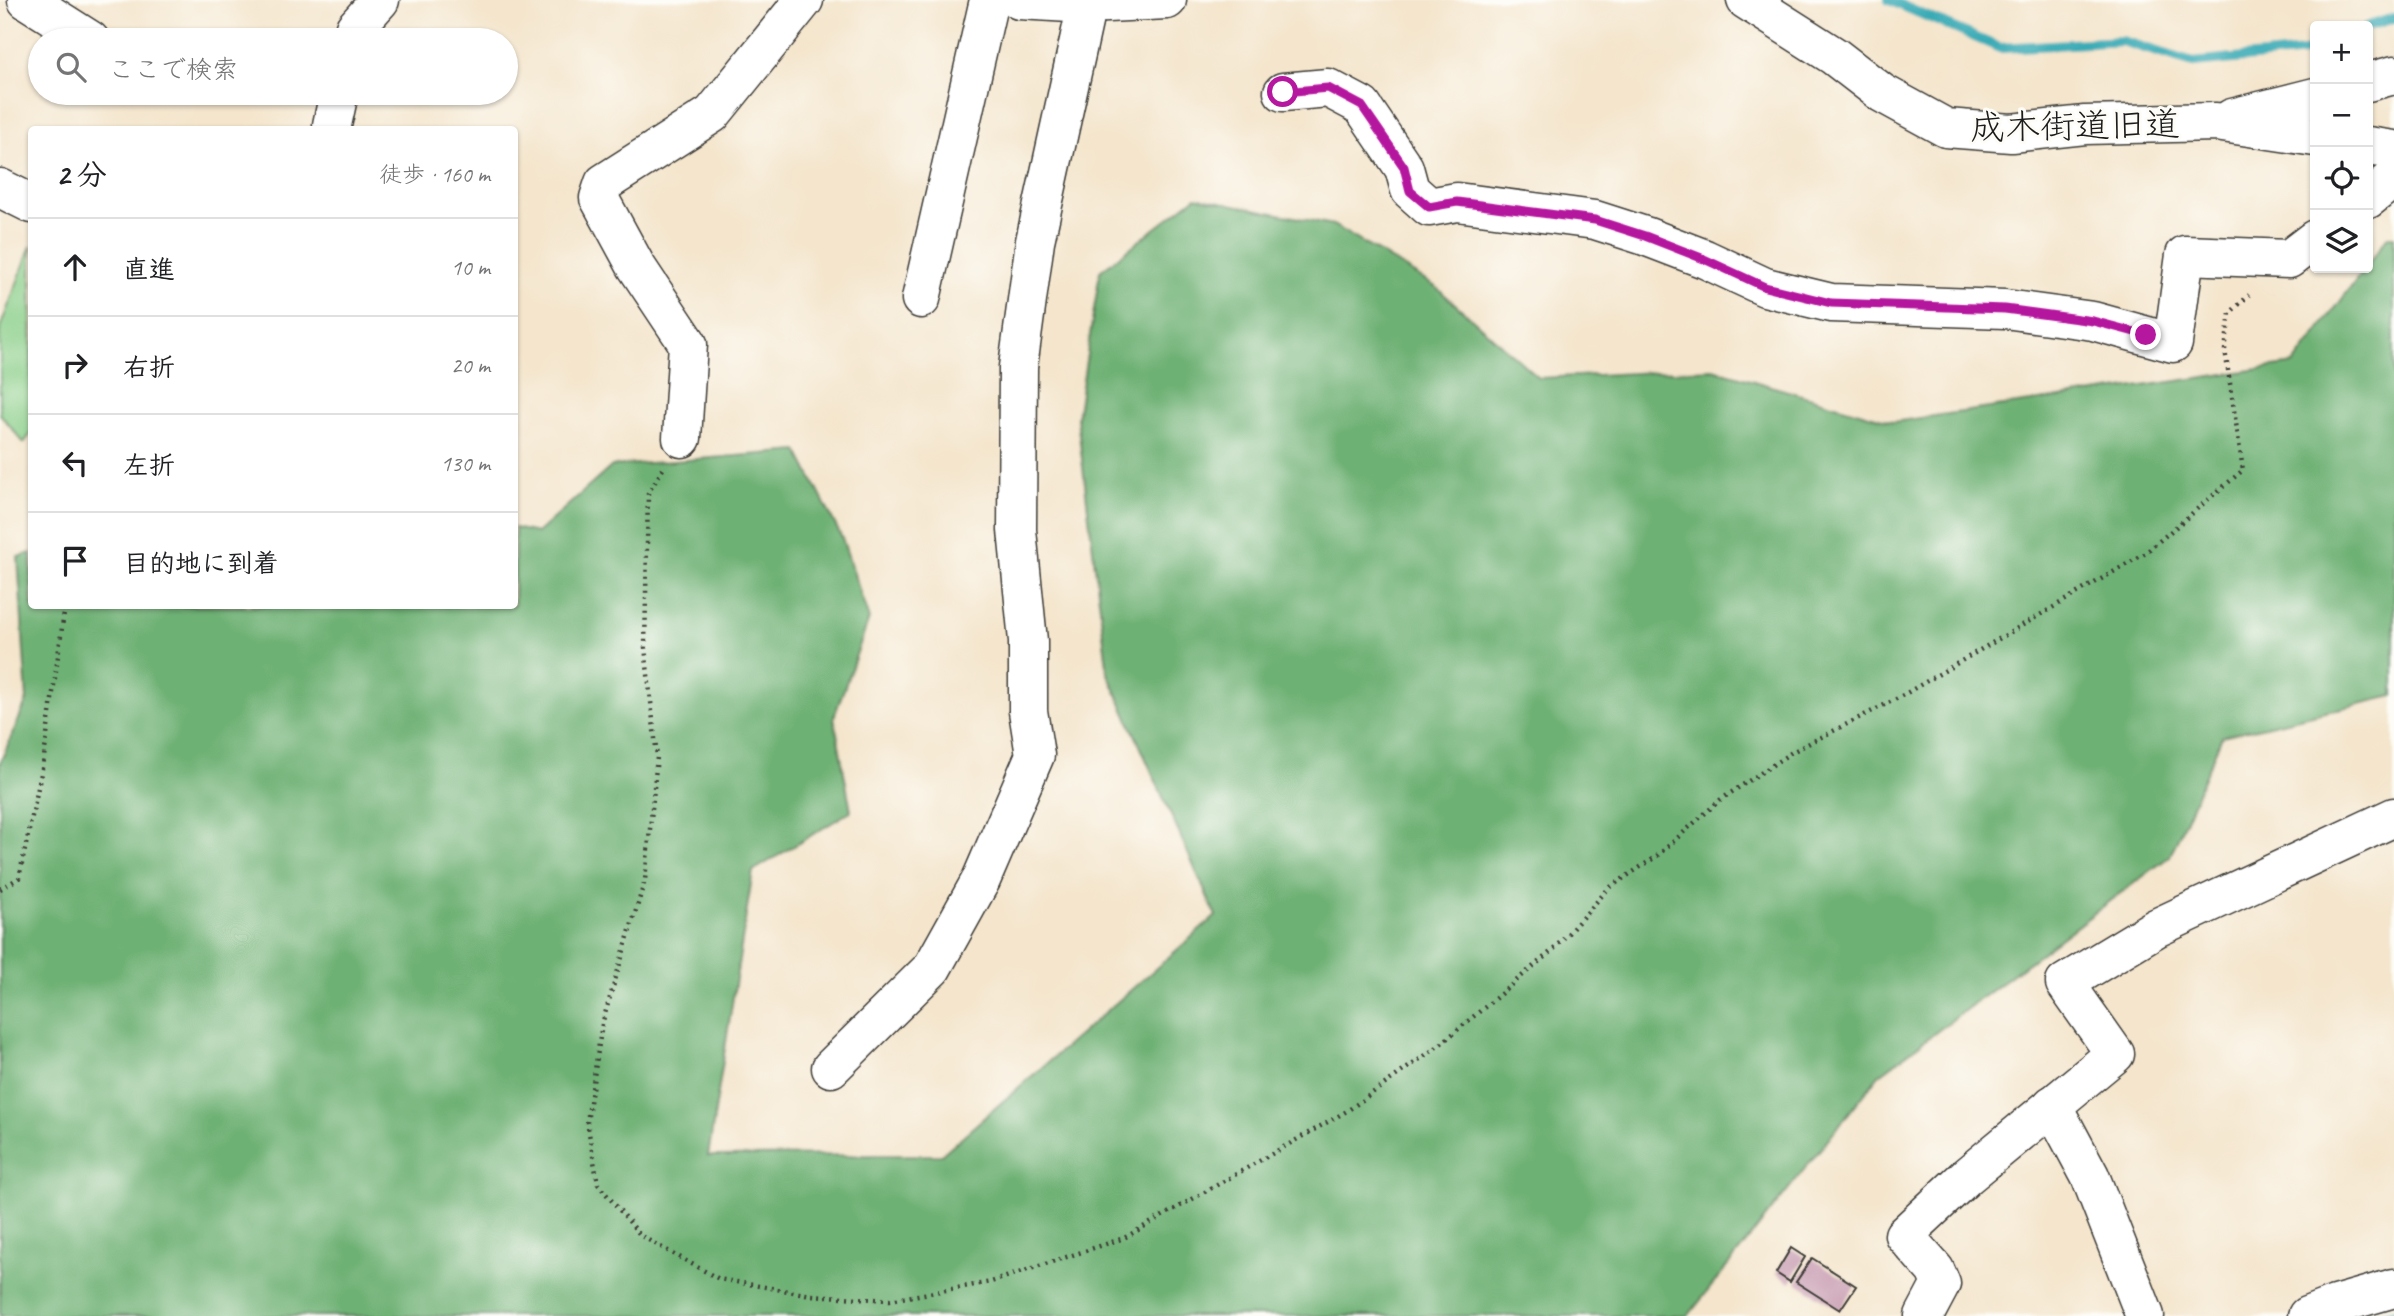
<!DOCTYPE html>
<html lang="ja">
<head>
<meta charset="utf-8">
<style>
  body { margin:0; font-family:Caveat,"Klee One",sans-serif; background:#f6f6f6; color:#202124 }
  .controls { position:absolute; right:21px; top:21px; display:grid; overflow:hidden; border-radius:7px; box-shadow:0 2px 5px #0004 }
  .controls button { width:63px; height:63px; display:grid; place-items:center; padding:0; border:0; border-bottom:2px solid #e0e0e0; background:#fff; color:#202124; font:35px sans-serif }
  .stop { position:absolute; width:21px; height:21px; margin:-16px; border:5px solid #b5179e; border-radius:50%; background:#fff }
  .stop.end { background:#b5179e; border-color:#fff; box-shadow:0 2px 7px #0008 }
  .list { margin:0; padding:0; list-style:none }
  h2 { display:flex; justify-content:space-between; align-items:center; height:91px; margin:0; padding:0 28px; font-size:30px }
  h2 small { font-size:23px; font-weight:400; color:#757577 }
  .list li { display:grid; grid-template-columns:46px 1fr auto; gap:21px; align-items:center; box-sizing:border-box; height:98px; padding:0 28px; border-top:2px solid #e0e0e0 }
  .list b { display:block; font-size:26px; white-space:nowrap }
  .list em { font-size:23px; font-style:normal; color:#757577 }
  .icon { flex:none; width:38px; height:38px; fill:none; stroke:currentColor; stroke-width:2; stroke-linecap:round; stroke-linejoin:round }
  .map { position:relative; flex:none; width:2394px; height:1316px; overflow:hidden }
  .search { position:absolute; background:#fff; box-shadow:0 2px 5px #0004; left:28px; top:28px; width:490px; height:77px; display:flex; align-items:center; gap:18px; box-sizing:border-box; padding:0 24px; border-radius:38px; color:#757577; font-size:26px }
  .panel { position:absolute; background:#fff; box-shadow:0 2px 5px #0004; left:28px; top:126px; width:490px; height:483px; border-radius:7px }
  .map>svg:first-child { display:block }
  .green { fill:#89ce88; stroke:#527552; stroke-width:2 }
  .forest { fill:#6eb174; stroke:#456648; stroke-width:2 }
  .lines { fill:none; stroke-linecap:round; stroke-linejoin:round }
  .stream { stroke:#39aab5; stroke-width:10 }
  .building { fill:#c596ad }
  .minor-casing { stroke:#3c3a36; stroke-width:41 }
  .path { stroke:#3c3a36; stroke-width:4.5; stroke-dasharray:2 5; stroke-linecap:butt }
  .minor { stroke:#fff; stroke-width:38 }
  .route { stroke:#b5179e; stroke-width:9 }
  .labels { text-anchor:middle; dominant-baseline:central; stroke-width:6; stroke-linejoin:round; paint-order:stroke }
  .street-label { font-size:35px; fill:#1c1c1c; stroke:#fdfcf7 }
</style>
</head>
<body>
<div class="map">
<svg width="2394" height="1316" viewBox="0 0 2394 1316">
  <rect width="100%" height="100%" fill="#fdfcf7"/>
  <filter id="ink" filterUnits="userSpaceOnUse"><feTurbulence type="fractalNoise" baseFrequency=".0143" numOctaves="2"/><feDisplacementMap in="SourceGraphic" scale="14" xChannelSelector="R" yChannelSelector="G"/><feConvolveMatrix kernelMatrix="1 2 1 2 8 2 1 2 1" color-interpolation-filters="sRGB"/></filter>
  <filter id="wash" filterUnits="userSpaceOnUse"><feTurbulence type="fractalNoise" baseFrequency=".00686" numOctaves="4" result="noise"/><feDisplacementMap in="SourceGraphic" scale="28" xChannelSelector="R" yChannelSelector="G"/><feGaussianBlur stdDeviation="1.57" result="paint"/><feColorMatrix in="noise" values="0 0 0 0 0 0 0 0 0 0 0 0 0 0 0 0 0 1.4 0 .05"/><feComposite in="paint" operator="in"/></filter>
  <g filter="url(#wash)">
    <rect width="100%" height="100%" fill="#f4e5cc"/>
    <path class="green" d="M31,246L32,432L24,443L0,414V328Z"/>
    <path class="forest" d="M1196,197L1333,225L1436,287L1539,378L1713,369L1893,422L2294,364L2365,268H2368V264L2388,236H2394V696L2222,736L2170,856L1879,1075L1688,1316H0V763L27,700L18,557L31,553L32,606H514L515,528L537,533L612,466L798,451L842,538L869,619L834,717L851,811L753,871L708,1156L941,1155L1216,916L1108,674L1077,418L1100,271Z"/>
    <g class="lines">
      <g class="stream">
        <path d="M1889,0L2000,48L2122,41L2193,63L2305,52L2315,48"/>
        <path d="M2368,26L2394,18"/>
        <path d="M2384,1316L2394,1313"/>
      </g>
    </g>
    <g id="blocks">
      <g class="building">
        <path d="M1791,1248L1805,1257L1790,1282L1776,1273Z"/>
        <path d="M1812,1258L1856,1286L1840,1310L1796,1282Z"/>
      </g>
    </g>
  </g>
  <g filter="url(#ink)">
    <use href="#blocks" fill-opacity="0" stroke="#3c3a36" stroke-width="2"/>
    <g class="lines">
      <g class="minor-casing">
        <g id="minor">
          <path d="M27,0L90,40"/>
          <path d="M1019,0L1087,4L1167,0"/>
          <path d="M1746,0L1834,56L1882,93L1946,128L2011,133L2085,125L2216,122L2315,137"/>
          <path d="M351,40L355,28L380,0"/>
          <path d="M2368,82L2394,75"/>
          <path d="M1283,92L1328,88L1362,106L1404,168L1410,190L1429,207L1457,202L1595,220L1645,236L1705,259L1765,287L1831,303L2005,309L2093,321L2173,343L2185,255L2289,259L2315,239"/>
          <path d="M2232,118L2315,97"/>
          <path d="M332,125L339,93"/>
          <path d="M2368,146L2394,150"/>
          <path d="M0,188L32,204"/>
          <path d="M2368,199L2394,178"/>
          <path d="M921,299L989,0"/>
          <path d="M682,438L688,344L636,266L599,198L604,183L712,114L804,0"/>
          <path d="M831,1068L932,968L981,880L1035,755L1028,711V641L1017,530L1018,367L1035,241L1087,4"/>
          <path d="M2052,1105L2090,1176L2145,1316"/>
          <path d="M1924,1316L1941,1284L1935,1270L1904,1235L1967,1176L2115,1054L2065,983L2156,928L2394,817"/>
          <path d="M2307,1316L2335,1305L2394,1288"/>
        </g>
      </g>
      <g class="path">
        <path d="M663,469L648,493L645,647L657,757L645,880L602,1024L587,1122L598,1184L641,1236L719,1279L811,1295L890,1300L991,1282L1124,1238L1347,1111L1437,1047L1553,950L1609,888L1657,856L1720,800L1792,752L1898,698L2144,554L2243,470L2225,350L2230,313L2249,295"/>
        <path d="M0,889L19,878L43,764L65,606"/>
      </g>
      <use href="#minor" class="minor"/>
    </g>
  </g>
  <g class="lines" filter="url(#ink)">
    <path class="route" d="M1283,92L1328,88L1362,106L1404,167L1410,191L1429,207L1457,202L1595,220L1645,236L1704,259L1765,287L1831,303L2005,309L2093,321L2146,335"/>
  </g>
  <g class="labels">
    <g class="street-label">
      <text transform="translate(2075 126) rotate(-1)">成木街道旧道</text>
    </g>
  </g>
</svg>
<div class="controls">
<button>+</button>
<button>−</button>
<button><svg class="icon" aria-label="locate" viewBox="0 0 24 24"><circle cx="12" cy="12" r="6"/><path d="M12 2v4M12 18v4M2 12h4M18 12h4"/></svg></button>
<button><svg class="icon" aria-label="layers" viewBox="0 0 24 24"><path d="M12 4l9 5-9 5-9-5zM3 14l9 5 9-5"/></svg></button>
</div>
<div class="stop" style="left:1283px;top:92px"></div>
<div class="stop end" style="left:2146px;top:335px"></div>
<div class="search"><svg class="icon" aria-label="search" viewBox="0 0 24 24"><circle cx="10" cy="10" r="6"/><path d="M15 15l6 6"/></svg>ここで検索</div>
<section class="panel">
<h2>2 分<small>徒歩 · 160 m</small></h2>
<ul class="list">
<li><svg class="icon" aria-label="ahead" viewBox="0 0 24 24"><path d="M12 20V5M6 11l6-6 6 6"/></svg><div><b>直進</b></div><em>10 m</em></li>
<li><svg class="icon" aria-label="right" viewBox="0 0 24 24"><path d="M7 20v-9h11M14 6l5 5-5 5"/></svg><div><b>右折</b></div><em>20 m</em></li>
<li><svg class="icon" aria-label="left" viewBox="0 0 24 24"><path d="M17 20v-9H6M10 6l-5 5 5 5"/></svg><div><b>左折</b></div><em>130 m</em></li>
<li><svg class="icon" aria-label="arrive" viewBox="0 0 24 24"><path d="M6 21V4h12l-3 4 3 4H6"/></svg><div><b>目的地に到着</b></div></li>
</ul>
</section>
</div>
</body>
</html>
